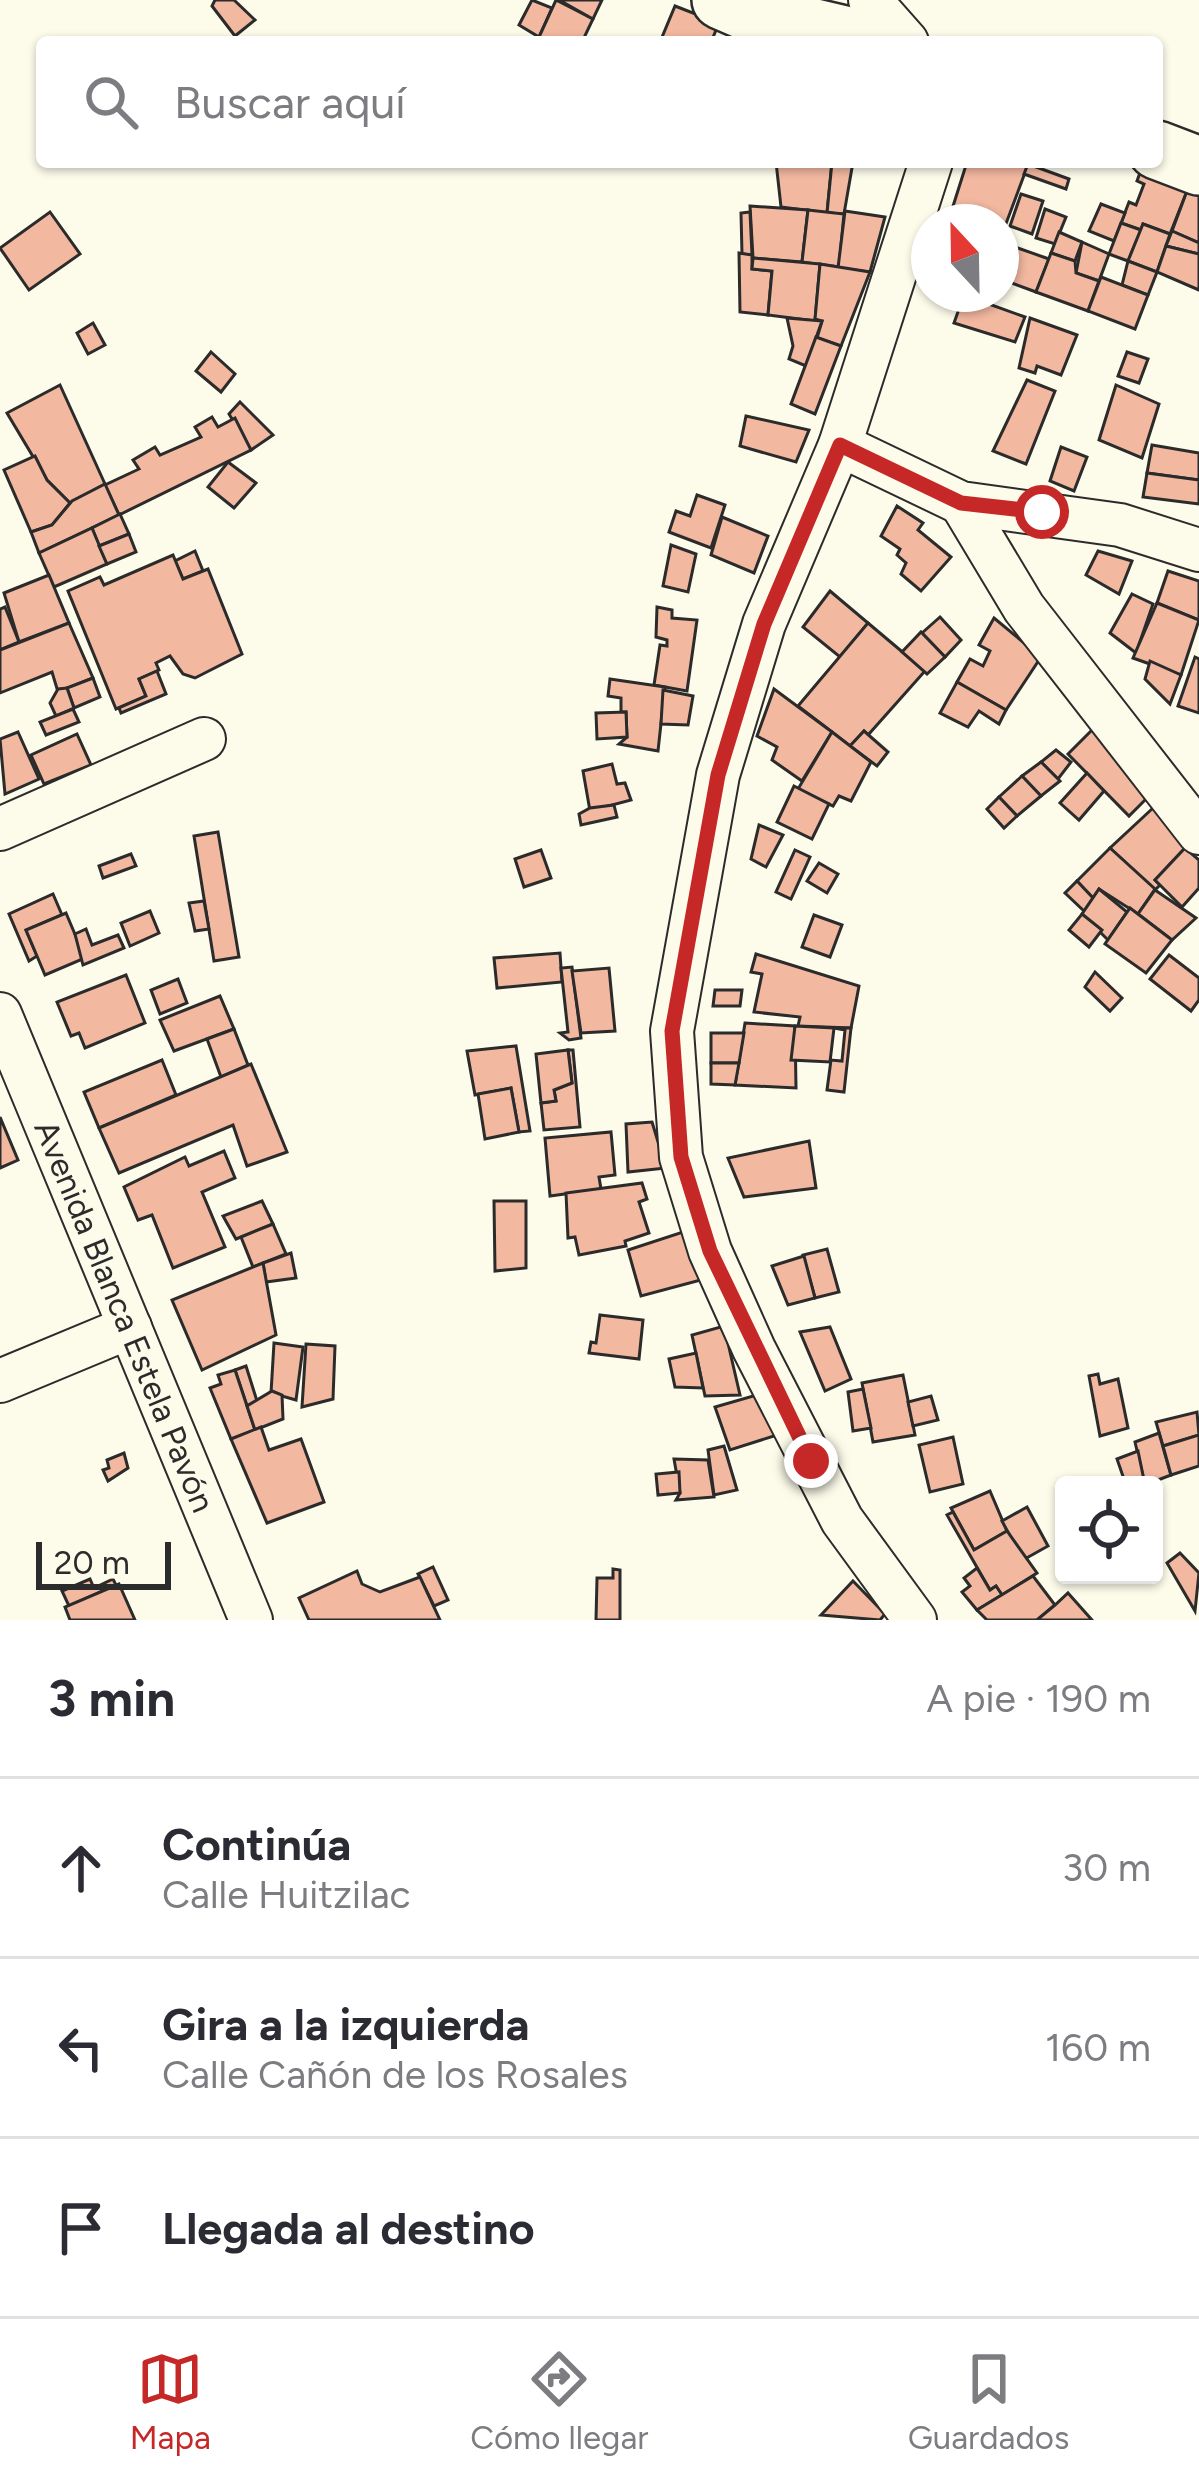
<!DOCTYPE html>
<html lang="es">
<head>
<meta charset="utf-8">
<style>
  body { margin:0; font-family:Figtree,sans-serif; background:#f2f2f3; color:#2b2b33 }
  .controls { position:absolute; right:36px; bottom:36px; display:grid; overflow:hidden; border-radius:12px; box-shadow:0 3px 9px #0004 }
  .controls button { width:108px; height:108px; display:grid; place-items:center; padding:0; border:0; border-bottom:3px solid #e1e1e2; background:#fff; color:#2b2b33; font:60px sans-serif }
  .compass { position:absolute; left:911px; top:204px; width:108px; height:108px; border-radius:50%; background:#fff; box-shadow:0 3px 9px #0004; rotate:338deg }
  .scale { position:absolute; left:36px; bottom:30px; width:135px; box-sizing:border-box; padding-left:12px; border:6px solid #2b2b2b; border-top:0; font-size:33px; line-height:42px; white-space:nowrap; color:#2b2b2b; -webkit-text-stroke:9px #fdfbea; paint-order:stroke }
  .stop { position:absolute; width:36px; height:36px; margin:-27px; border:9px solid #c62828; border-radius:50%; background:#fff }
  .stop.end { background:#c62828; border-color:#fff; box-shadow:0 3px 12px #0008 }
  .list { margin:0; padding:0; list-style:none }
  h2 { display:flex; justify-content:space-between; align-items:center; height:156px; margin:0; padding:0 48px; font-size:51px }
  h2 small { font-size:39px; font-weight:400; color:#7c7c81 }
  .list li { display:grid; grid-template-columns:78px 1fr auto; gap:36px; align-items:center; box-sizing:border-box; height:180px; padding:0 48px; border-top:3px solid #e1e1e2 }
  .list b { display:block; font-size:45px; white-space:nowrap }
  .list p { margin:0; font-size:39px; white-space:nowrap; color:#7c7c81 }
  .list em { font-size:39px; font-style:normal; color:#7c7c81 }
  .icon { flex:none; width:66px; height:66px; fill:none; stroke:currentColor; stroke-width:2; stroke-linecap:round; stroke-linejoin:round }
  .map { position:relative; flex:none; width:1199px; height:1620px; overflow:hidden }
  .search { position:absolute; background:#fff; box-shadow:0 3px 9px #0004; left:36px; right:36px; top:36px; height:132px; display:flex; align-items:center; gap:30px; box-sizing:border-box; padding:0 42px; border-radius:12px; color:#7c7c81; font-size:45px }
  .sheet { height:696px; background:#fff }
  nav { display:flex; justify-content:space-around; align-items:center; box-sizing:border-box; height:168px; border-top:3px solid #e1e1e2; background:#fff; font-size:33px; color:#7c7c81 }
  nav a { display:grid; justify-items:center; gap:6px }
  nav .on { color:#c62828 }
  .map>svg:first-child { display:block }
  .building { fill:#f2b8a0; stroke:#2b2b2b; stroke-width:3 }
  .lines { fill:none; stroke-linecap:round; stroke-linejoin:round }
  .street-casing { stroke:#2b2b2b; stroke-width:46 }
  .secondary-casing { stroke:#2b2b2b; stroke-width:62 }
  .street { stroke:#fdfbea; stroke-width:42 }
  .secondary { stroke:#fdfbea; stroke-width:57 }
  .route { stroke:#c62828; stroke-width:15 }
  .labels { text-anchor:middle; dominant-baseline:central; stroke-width:9; stroke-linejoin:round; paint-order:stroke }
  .street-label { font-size:33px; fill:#2b2b2b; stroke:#fdfbea }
</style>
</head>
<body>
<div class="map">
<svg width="1199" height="1620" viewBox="0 0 1199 1620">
  <rect width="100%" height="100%" fill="#fdfbea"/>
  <g class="building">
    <path d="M215,0H234L255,20L235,36L212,6Z"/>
    <path d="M532,0L552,8L539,37L519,25Z"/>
    <path d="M556,0L593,19L582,42H548L539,37Z"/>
    <path d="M559,0H602L593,19Z"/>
    <path d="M675,6L719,23L711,42H660Z"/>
    <path d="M776,162H832L827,213L781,207Z"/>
    <path d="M832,162H853L844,214L827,213Z"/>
    <path d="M967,162H1029L1001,237V222H948Z"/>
    <path d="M1028,164L1069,179L1066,189L1024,174Z"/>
    <path d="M1141,170L1187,191L1170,234L1143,224L1141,230L1121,223L1129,202L1136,205L1144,184L1137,181Z"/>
    <path d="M1187,191L1199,196V243L1172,231Z"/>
    <path d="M1021,194L1043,201L1032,234L1010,226Z"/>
    <path d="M1101,204L1125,213L1114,241L1089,231Z"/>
    <path d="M750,206L808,210L802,262L753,258Z"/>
    <path d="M1045,209L1066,217L1055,244L1036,238Z"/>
    <path d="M808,210L844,214L839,267L802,262Z"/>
    <path d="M845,211L885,217L870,272L838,268Z"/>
    <path d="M50,212L80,254L29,290L0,248Z"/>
    <path d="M750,212L752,255L742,254L741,213Z"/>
    <path d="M1121,223L1141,230L1128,261L1109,254Z"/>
    <path d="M1143,224L1170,234L1157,272L1128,261Z"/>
    <path d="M1172,231L1199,243V254L1166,246Z"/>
    <path d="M1059,232L1082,242L1075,261L1051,253Z"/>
    <path d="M1001,242L1049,259L1036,292L1001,279Z"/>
    <path d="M1082,242L1109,254L1099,281L1076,273Z"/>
    <path d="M1166,246L1199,254V290L1157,272Z"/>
    <path d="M739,253L752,255V269L772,271L768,315L740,312Z"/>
    <path d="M1051,253L1075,261L1076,273L1099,281L1088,311L1036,292Z"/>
    <path d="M753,258L820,264L815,321L768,315L772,271L752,269Z"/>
    <path d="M1128,261L1157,272L1148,295L1122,285Z"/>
    <path d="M820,264L870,272L841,346L817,338L822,321L815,319Z"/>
    <path d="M1101,277L1148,295L1135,329L1088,311Z"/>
    <path d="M964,295L1025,317L1015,342L954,323Z"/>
    <path d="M787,318L822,321L806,366L789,359L793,346Z"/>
    <path d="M1030,318L1077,335L1061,375L1037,366L1035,373L1019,368Z"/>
    <path d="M93,323L105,345L88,354L77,333Z"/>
    <path d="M816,337L841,346L815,414L791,404Z"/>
    <path d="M211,352L235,374L221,392L196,371Z"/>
    <path d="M1127,352L1148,359L1139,383L1118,376Z"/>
    <path d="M1027,380L1055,391L1026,464L993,451Z"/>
    <path d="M60,385L105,484L70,503L47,480L7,413Z"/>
    <path d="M1116,385L1159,404L1142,458L1099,440Z"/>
    <path d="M240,402L273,435L251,450L229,414Z"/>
    <path d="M746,416L809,430L796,462L740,446Z"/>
    <path d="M212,417L218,427L235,418L251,450L119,515L105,485L139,469L133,460L155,447L160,455L201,437L195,427Z"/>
    <path d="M1152,445L1199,453V480L1147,473Z"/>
    <path d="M1061,447L1087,457L1074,491L1050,481Z"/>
    <path d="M35,456L47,480L70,503L52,525L31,532L4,470Z"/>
    <path d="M228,462L256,483L234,508L208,487Z"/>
    <path d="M1147,473L1199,480V504L1143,497Z"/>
    <path d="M105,484L119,515L39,553L31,532L52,525L72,501Z"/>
    <path d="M697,495L725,505L711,548L669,532L676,511L690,516Z"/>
    <path d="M897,506L923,523L918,530L951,557L921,591L901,574L906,563L897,555L900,549L881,536Z"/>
    <path d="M120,514L129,534L99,546L92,528Z"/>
    <path d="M722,517L768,536L754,573L711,555Z"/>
    <path d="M92,528L107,564L54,587L39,553Z"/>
    <path d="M129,534L136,552L107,564L99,546Z"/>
    <path d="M671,545L696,554L688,592L663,586Z"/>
    <path d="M195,551L203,571L183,579L175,561Z"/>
    <path d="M1098,551L1132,561L1119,594L1086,575Z"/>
    <path d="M173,555L183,579L208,569L242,654L195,678L183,674L170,656L156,663L159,670L139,679L146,696L116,709L68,591L100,577L104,585Z"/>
    <path d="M1168,571L1199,581V620L1157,603Z"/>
    <path d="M49,575L69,623L19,642L4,593Z"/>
    <path d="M830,591L868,623L840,657L803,627Z"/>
    <path d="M1132,594L1153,604L1136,653L1110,633Z"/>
    <path d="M1157,603L1199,620L1181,675L1133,658Z"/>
    <path d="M5,607L19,642L0,650V609Z"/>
    <path d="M657,607L672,610V618L697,620L687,691L654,685L660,645L667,646V640L656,637Z"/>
    <path d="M940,617L961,640L945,657L922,633Z"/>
    <path d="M994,618L1041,657L1006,710L957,682L970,659L983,666L990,651L979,645Z"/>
    <path d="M69,623L93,678L58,692L52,672L0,693V650Z"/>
    <path d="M868,623L925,671L868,735L864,731L850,746L798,706Z"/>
    <path d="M921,632L945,657L927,674L902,652Z"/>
    <path d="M1195,657L1199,659V713L1178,706Z"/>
    <path d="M1150,661L1181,675L1170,704L1145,679Z"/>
    <path d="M157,671L166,694L121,713L119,708L146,696L139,679Z"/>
    <path d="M93,678L100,697L74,708L67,688Z"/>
    <path d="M610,679L665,687L658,751L619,744L627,737L626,712H621V698L608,696Z"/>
    <path d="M957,682L1006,710L999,724L979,711L968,727L940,713Z"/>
    <path d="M67,688L74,708L56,716L50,703L58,689Z"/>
    <path d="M774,689L832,732L802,781L772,760L777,747L757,736Z"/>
    <path d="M663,690L693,696L688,725L661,724Z"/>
    <path d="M73,709L79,722L46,735L40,722Z"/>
    <path d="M626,712L627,737L597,739L596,713Z"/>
    <path d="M1097,725L1151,794L1129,816L1068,754Z"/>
    <path d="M864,731L888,752L877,766L850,746Z"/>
    <path d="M18,732L39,779L5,794L0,739Z"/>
    <path d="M832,732L871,762L851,801L839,796L833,806L798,789Z"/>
    <path d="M77,734L91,765L44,784L31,755Z"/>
    <path d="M1056,750L1071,762L1058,779L1041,762Z"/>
    <path d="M1041,762L1060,781L1041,796L1022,776Z"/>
    <path d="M612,764L617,784L625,783L631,800L590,811L583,771Z"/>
    <path d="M1087,773L1104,791L1079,820L1060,803Z"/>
    <path d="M1022,776L1041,796L1017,816L999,797Z"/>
    <path d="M794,786L829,804L812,839L777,822Z"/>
    <path d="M999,797L1017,816L1004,828L987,809Z"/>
    <path d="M614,805L617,817L581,825L579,814L590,808Z"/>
    <path d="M1153,808L1196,852L1185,848L1155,880L1160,885L1155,890L1110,848Z"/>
    <path d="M759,825L783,835L766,867L751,859Z"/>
    <path d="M218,832L239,957L214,961L194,836Z"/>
    <path d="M1110,848L1155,889L1138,914L1099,889L1093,898L1077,881Z"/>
    <path d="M1185,848L1199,860V888L1182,907L1155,880Z"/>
    <path d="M541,850L551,878L524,887L515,859Z"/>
    <path d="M795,850L810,857L791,899L776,892Z"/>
    <path d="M131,854L136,866L103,878L99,866Z"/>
    <path d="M819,863L838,874L827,893L807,881Z"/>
    <path d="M1077,881L1093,898L1084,911L1065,893Z"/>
    <path d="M1099,889L1127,912L1108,940L1082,914Z"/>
    <path d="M1155,890L1196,918L1172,940L1138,914Z"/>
    <path d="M53,894L62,915L26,930L37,956L29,961L9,914Z"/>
    <path d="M204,901L209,929L195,931L189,903Z"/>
    <path d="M1130,908L1172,940L1146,973L1105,944Z"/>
    <path d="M150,911L159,933L130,946L121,923Z"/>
    <path d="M66,913L85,958L45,975L26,930Z"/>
    <path d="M1082,914L1102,930L1089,947L1069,930Z"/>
    <path d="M814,915L842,925L830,957L802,947Z"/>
    <path d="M86,929L92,945L118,935L124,948L83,965L75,934Z"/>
    <path d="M560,953L562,982L497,988L494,958Z"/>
    <path d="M756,954L859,986L851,1028L798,1026L800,1017L754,1012L762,974L751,972Z"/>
    <path d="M1169,955L1199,978V1000L1191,1011L1150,979Z"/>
    <path d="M572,967L581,1038L569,1040L560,1033L568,1032L561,968Z"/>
    <path d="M609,968L615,1031L581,1033L572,971Z"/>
    <path d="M1095,972L1122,998L1110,1011L1085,987Z"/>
    <path d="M126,975L145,1023L85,1048L79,1033L71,1036L57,1002Z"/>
    <path d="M178,979L187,1003L160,1014L151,990Z"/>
    <path d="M715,990H742L740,1006H713Z"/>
    <path d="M220,996L234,1029L174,1051L160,1020Z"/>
    <path d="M745,1023L795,1026L796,1088L735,1085Z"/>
    <path d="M795,1026L834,1028L830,1062L791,1060Z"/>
    <path d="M834,1028H851L844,1092L827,1090L831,1060L842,1061L845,1030Z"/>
    <path d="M234,1029L248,1065L221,1077L207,1039Z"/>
    <path d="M711,1033H744L739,1063H711Z"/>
    <path d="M516,1046L530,1131L519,1132L511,1088L475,1095L467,1051Z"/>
    <path d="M568,1050H573L580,1127L544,1130L541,1103L556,1101L554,1090L572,1083Z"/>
    <path d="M568,1050L572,1083L554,1090L556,1101L541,1103L536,1054Z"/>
    <path d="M162,1060L176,1095L99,1128L84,1092Z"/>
    <path d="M711,1063H739L735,1085L711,1084Z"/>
    <path d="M251,1064L287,1152L247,1166L233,1125L119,1173L99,1128Z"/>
    <path d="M511,1088L519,1132L485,1139L478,1094Z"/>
    <path d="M0,1117L18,1160L0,1168Z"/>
    <path d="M652,1122L666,1168L628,1172L626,1124Z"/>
    <path d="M611,1132L615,1175L599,1177L601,1189L550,1196L545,1138Z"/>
    <path d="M809,1141L816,1188L744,1197L728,1158Z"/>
    <path d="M224,1151L235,1178L202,1192L225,1247L173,1268L152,1215L138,1220L124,1187L185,1157L189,1166Z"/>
    <path d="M642,1183L647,1199L639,1202L649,1233L625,1241L626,1246L579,1255L575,1237L568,1238L566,1193Z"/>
    <path d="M262,1201L273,1224L236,1239L223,1216Z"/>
    <path d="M494,1201H526V1268L495,1271Z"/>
    <path d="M273,1224L286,1254L253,1267L241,1237Z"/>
    <path d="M692,1229L712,1277L641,1296L628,1250Z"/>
    <path d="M827,1249L839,1292L815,1298L803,1255Z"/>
    <path d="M291,1253L296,1278L266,1282L263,1263Z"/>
    <path d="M804,1256L815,1298L788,1305L772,1266Z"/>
    <path d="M263,1263L276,1335L202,1370L172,1300Z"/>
    <path d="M600,1315L643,1320L639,1359L589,1353L591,1342L596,1343Z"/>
    <path d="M724,1326L740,1395L705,1396L692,1335Z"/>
    <path d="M830,1327L851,1379L825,1391L800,1332Z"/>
    <path d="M274,1343L303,1347L296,1400L271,1393Z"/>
    <path d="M306,1344L335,1346L333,1399L302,1407Z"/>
    <path d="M696,1353L703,1388L675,1387L669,1359Z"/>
    <path d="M246,1366L257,1401L247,1406L235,1370Z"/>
    <path d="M235,1370L255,1430L231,1439L210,1388L221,1384L218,1375Z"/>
    <path d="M1098,1374L1100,1384L1118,1379L1128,1428L1100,1436L1089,1376Z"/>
    <path d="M903,1375L915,1435L873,1442L862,1383Z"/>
    <path d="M863,1389L871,1428L853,1431L848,1392Z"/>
    <path d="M272,1391L282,1395L283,1419L255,1430L247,1406Z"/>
    <path d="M760,1394L777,1435L730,1450L715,1407Z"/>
    <path d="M931,1396L938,1420L913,1426L908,1402Z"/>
    <path d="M1197,1412L1199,1435L1163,1446L1156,1422Z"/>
    <path d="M261,1427L269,1450L301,1439L324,1502L267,1523L231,1439Z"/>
    <path d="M1159,1433L1171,1475L1145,1485L1135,1442Z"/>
    <path d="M1199,1435V1466L1171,1475L1163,1446Z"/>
    <path d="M953,1437L963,1484L930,1492L919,1445Z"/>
    <path d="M724,1446L737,1490L714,1495L708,1450Z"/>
    <path d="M1138,1451L1145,1485H1126L1117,1459Z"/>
    <path d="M124,1453L128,1468L108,1481L103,1470L109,1468L107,1460Z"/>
    <path d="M674,1459L708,1460L714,1497L676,1500L680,1493Z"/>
    <path d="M679,1472L680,1493L658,1495L656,1474Z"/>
    <path d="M990,1491L1007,1531L974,1550L951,1508Z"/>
    <path d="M1027,1507L1048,1546L1023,1560L1002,1521Z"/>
    <path d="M953,1512L974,1550L1007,1531L1037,1573L1002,1595L996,1586L990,1590L947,1515Z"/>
    <path d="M1180,1553L1199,1573L1195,1611L1167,1563Z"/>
    <path d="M433,1567L448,1600L434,1606L418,1574Z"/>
    <path d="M977,1568L990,1590L996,1586L1002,1595L977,1610L962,1592L970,1586L964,1578Z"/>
    <path d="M613,1569L620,1570V1620H596L597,1578H613Z"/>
    <path d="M357,1571L362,1584L380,1592L420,1577L440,1620H309L299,1598Z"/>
    <path d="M1033,1576L1055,1605L1037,1620H987L977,1610Z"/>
    <path d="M90,1579L94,1588L113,1579L116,1585L69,1606L62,1591Z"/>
    <path d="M853,1581L885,1614L880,1620L821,1615Z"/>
    <path d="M119,1584L135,1620H70L65,1607Z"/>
    <path d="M1068,1593L1092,1620H1037L1055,1605Z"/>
  </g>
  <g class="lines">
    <g class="street-casing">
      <g id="street">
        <path d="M870,0L907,42"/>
        <path d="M840,445L961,503L1120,525L1199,550"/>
        <path d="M961,503L1024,608L1199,833"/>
        <path d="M0,829L204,739"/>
        <path id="s1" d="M0,1014L251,1620"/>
        <path d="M0,1381L130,1327"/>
        <path d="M915,1620L842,1520L754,1349L710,1251L681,1157L672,1031L718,775L764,624L840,445L931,162"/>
      </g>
    </g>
    <g class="secondary-casing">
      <g id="secondary">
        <path d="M721,0L751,13L874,42"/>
        <path d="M1157,150L1199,166"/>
      </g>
    </g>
    <use href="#street" class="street"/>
    <use href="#secondary" class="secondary"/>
  </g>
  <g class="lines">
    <path class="route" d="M811,1461L710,1251L681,1157L672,1031L718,775L764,624L840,445L961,503L1042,512"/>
  </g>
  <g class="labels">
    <g class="street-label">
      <text stroke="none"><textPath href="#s1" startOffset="327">Avenida Blanca Estela Pavón</textPath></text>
    </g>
  </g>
</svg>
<div class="controls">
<button><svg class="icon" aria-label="locate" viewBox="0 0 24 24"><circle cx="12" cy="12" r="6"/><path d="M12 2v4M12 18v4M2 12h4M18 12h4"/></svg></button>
</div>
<svg class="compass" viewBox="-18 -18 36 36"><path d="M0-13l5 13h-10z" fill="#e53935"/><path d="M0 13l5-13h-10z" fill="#7c7c81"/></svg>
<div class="scale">20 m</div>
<div class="stop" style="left:1042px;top:512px"></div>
<div class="stop end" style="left:811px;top:1461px"></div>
<div class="search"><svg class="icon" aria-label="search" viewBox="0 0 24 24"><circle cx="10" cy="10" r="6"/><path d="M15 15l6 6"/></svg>Buscar aquí</div>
</div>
<section class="sheet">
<h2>3 min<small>A pie · 190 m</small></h2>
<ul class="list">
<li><svg class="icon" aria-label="ahead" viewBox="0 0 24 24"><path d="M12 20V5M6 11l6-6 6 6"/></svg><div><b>Continúa</b><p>Calle Huitzilac</p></div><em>30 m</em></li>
<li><svg class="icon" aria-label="left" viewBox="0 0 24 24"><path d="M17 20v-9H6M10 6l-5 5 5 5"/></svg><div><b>Gira a la izquierda</b><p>Calle Cañón de los Rosales</p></div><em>160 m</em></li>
<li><svg class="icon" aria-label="arrive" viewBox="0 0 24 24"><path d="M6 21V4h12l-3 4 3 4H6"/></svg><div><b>Llegada al destino</b></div></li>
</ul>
</section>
<nav>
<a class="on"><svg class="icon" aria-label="map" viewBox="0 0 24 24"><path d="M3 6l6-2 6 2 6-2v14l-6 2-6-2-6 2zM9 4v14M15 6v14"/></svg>Mapa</a>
<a><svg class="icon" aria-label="directions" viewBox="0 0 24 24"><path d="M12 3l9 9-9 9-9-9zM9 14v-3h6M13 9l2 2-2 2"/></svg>Cómo llegar</a>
<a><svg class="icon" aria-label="saved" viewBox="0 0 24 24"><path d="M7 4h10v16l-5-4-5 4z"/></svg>Guardados</a>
</nav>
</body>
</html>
